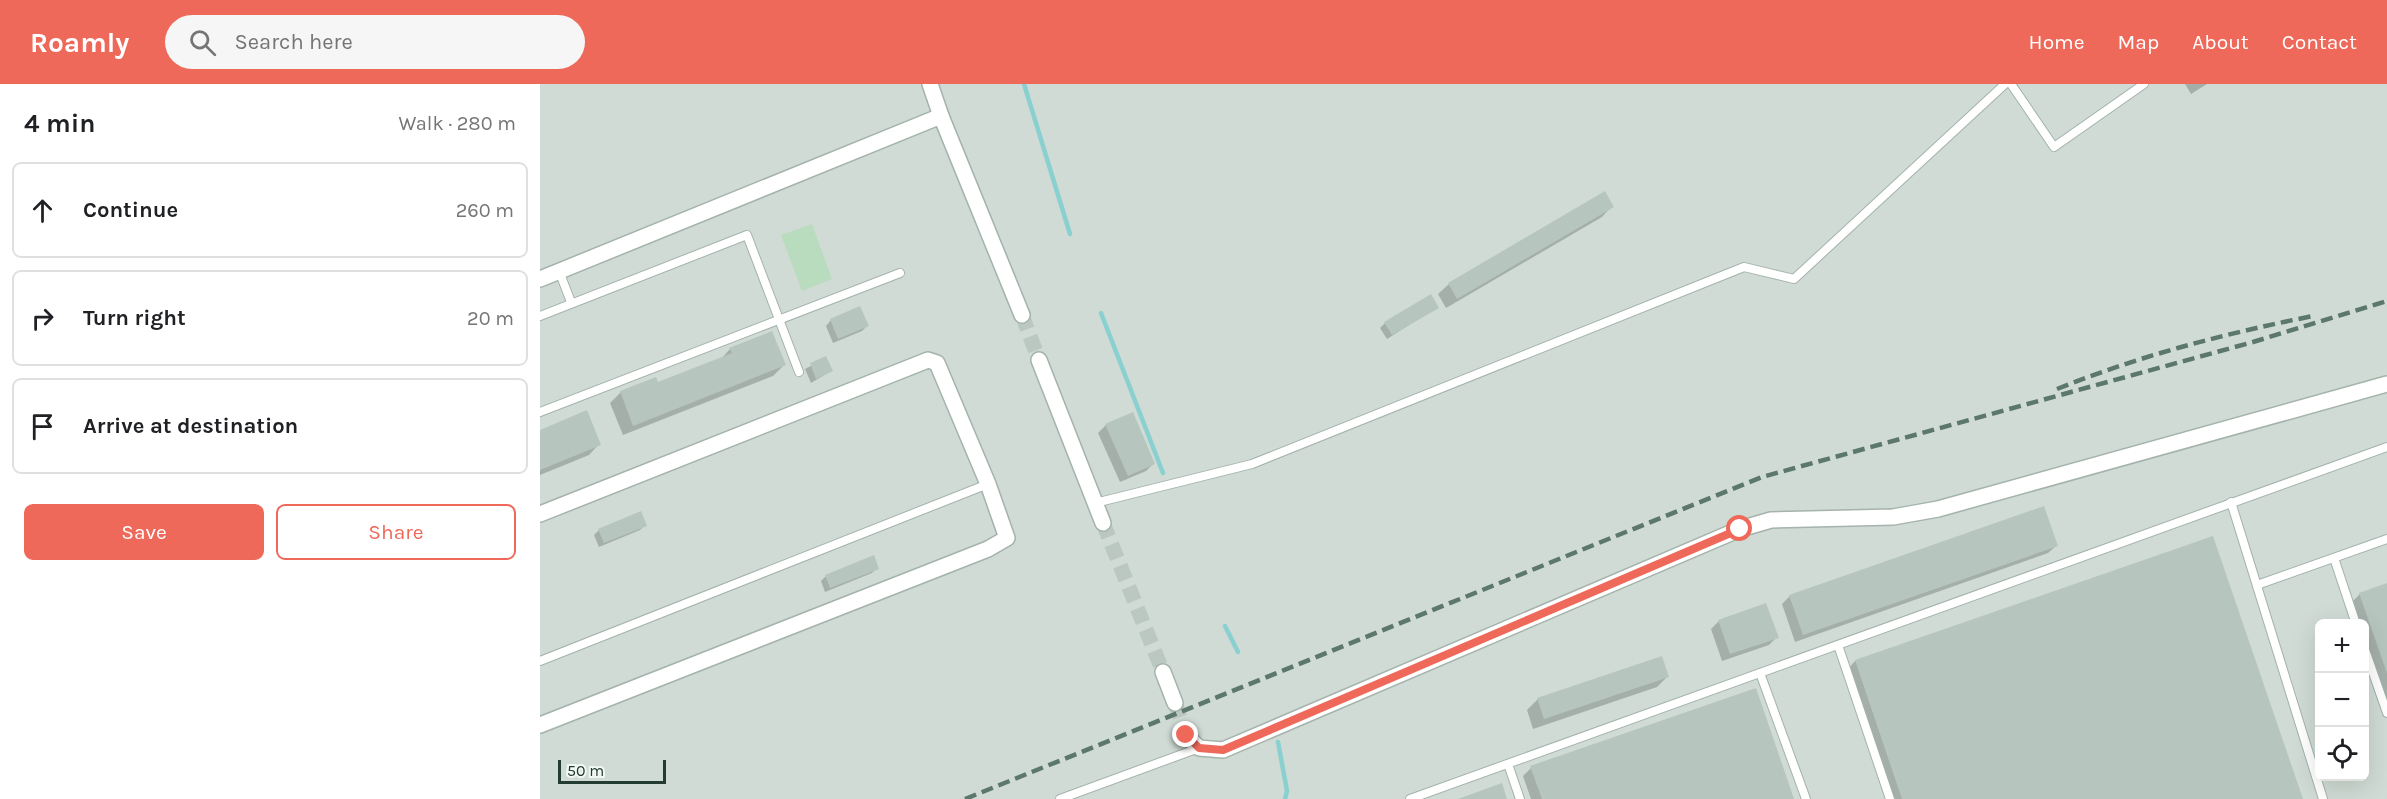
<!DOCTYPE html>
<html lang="en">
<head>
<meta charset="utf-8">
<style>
  body { margin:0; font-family:Karla,sans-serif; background:#f6f6f6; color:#202124 }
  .controls { position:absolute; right:18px; bottom:18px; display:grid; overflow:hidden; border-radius:9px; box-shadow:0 6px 24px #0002 }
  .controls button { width:54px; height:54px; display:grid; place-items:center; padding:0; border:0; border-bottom:2px solid #e0e0e0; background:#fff; color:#202124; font:30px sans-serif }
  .scale { position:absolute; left:18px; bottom:15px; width:108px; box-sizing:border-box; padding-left:6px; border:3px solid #223c31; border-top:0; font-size:16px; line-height:21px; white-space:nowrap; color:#223c31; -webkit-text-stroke:4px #f2f8f4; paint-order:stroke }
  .stop { position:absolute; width:18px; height:18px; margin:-14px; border:4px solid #ef695b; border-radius:50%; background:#fff }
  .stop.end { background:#ef695b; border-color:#fff; box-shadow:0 2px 6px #0008 }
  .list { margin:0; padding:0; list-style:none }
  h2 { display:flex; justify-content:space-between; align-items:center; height:78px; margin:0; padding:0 24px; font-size:26px }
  h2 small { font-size:20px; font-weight:400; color:#757577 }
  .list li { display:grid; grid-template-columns:39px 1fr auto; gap:18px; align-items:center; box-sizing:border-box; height:96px; margin:0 12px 12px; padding:0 12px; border:2px solid #e0e0e0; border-radius:9px }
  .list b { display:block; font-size:22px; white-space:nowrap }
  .list em { font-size:20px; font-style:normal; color:#757577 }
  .actions { display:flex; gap:12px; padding:18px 24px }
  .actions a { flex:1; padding:14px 0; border:2px solid #ef695b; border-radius:9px; text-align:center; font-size:21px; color:#ef695b }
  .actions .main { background:#ef695b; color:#fff }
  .icon { flex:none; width:33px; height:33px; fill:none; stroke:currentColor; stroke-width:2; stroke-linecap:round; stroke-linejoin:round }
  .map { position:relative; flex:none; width:1847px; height:715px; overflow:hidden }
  header { display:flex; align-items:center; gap:36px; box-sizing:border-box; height:84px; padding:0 30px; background:#ef695b; color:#fff }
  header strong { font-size:28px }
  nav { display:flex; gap:33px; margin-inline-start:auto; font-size:21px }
  .search { width:420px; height:54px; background:#f6f6f6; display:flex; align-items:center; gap:15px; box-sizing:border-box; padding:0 21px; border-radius:33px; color:#757577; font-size:22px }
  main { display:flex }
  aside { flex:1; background:#fff }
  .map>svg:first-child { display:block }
  .built { fill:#cfdbd4; fill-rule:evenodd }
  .green { fill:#badcbe }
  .shadow { fill:#0003 }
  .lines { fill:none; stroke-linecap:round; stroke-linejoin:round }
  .stream { stroke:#8ad0d0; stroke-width:4.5 }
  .building { fill:#b6c6be }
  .street-tunnel { stroke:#bbc8c1; stroke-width:15; stroke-dasharray:15 8; stroke-linecap:butt }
  .lane-casing { stroke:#a4b3ab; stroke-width:10 }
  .street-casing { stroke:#a4b3ab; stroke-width:18 }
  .lane { stroke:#fff; stroke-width:8 }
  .street { stroke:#fff; stroke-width:15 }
  .rail { stroke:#5c776c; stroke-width:4.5; stroke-dasharray:12 6; stroke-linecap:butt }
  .route { stroke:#ef695b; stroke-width:8 }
</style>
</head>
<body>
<header>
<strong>Roamly</strong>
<div class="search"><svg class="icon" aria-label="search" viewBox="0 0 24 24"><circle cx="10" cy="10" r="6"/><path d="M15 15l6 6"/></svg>Search here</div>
<nav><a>Home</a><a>Map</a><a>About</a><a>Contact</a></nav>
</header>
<main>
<aside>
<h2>4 min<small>Walk · 280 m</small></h2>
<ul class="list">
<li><svg class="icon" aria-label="ahead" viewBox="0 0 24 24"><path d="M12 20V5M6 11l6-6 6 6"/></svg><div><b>Continue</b></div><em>260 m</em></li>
<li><svg class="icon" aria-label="right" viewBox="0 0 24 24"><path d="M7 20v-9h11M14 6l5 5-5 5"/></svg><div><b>Turn right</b></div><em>20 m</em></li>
<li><svg class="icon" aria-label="arrive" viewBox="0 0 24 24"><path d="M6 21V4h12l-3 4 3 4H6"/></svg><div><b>Arrive at destination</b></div></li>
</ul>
<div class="actions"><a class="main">Save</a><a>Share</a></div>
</aside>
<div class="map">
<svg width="1847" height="715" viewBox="0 0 1847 715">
  <rect width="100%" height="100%" fill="#e1ebe5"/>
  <path class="built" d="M0,0H1847V715H0ZM1780,540H1824V692H1780Z"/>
  <path class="green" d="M272,140L292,195L262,207L241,151Z"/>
  <g class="shadow">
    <path d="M1645,0H1667L1651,10Z"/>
    <path d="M1072,122L1062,133L906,224L898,210L909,200Z"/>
    <path d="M897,223L847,255L840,244L845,239Z"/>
    <path d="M319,224L327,242L322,247L293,259L286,242L291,236Z"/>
    <path d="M190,265L244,281L233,292L83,351L70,319L81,308L117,300L180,276Z"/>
    <path d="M286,274L291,287L271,299L265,285Z"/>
    <path d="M566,341L614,379L606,387L580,398L558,349Z"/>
    <path d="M0,347L59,360L49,371L0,391Z"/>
    <path d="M105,441L100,446L59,463L54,451L59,446Z"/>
    <path d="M1516,462L1508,469L1255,558L1242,520L1250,512Z"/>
    <path d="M337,484L332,489L285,508L281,497L286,492Z"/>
    <path d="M1847,501V620L1824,555V540H1819L1812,518L1820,510Z"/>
    <path d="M1179,537L1237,553L1229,561L1182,577L1171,545Z"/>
    <path d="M1315,577L1761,715H1352L1308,585Z"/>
    <path d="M1128,592L1117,603L993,645L987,626L998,615Z"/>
    <path d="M991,684L1253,715H991L983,692Z"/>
  </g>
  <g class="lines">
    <g class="stream">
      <path d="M484,0L530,150"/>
      <path d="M561,229L623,389"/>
      <path d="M685,542L698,568"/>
      <path d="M738,658L747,707L745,715"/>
    </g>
  </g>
  <g class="building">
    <path d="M1065,107L1074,123L917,215L908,199Z"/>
    <path d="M891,210L899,224L852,251L844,238Z"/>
    <path d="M320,222L329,242L298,255L290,235Z"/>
    <path d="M232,247L246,281L93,342L80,307L116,293L118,298L192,269L189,264Z"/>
    <path d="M286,272L293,287L276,295L270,279Z"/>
    <path d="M47,326L61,361L0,386V346Z"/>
    <path d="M593,328L615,380L588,392L565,340Z"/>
    <path d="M1504,422L1518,462L1263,551L1249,511Z"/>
    <path d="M101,427L107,442L64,459L58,445Z"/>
    <path d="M1673,452L1763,715H1362L1315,576Z"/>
    <path d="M334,471L339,485L290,504L285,491Z"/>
    <path d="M1847,499V589L1819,509Z"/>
    <path d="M1226,519L1239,554L1190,570L1178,536Z"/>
    <path d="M1122,572L1129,593L1004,635L997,614Z"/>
    <path d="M1216,604L1254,715H1002L990,682Z"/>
    <path d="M962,699L967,715H918Z"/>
  </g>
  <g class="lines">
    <g class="street-tunnel">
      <path d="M482,231L499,276"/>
      <path d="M563,439L623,588"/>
      <path d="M635,619L646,651"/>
    </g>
    <g class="lane-casing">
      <g id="lane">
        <path d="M1471,0L1514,63L1604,0"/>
        <path d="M19,187L31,218"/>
        <path d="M0,232L207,151L259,288"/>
        <path d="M0,328L360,189"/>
        <path d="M1691,418L1783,715"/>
        <path d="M555,419L712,380L1204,183L1254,195L1465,0"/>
        <path d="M1794,474L1816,540"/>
        <path d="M1717,501L1847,455"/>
        <path d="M1298,561L1350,715"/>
        <path d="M1824,563L1847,629"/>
        <path d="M0,577L448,400"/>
        <path d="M1220,589L1266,715"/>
        <path d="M968,680L980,715"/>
        <path d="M520,715L659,664"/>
        <path d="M870,715L1847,363"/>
      </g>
    </g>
    <g class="street-casing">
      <g id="street">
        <path d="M390,0L401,32L482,231"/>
        <path d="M0,195L401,32"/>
        <path d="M499,276L563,439"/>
        <path d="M0,430L388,276L397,279L448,400L467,454L448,465L0,641"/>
        <path d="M623,588L635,619"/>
        <path d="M646,651L659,664L683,666L1200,445L1231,436L1353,433L1398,425L1847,300"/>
      </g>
    </g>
    <use href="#lane" class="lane"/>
    <use href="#street" class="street"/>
    <g class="rail">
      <path d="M1517,305C1602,271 1683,250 1773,232"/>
      <path d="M425,715L1222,393L1713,258L1847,217"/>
    </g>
  </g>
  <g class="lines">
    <path class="route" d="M646,651L659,664L683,666L1200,445"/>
  </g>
</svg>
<div class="controls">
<button>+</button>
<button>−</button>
<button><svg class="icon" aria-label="locate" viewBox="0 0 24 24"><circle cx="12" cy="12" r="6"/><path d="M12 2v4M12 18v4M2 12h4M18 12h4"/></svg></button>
</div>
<div class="scale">50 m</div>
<div class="stop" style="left:1200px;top:445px"></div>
<div class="stop end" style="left:646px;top:651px"></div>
</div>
</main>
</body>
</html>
